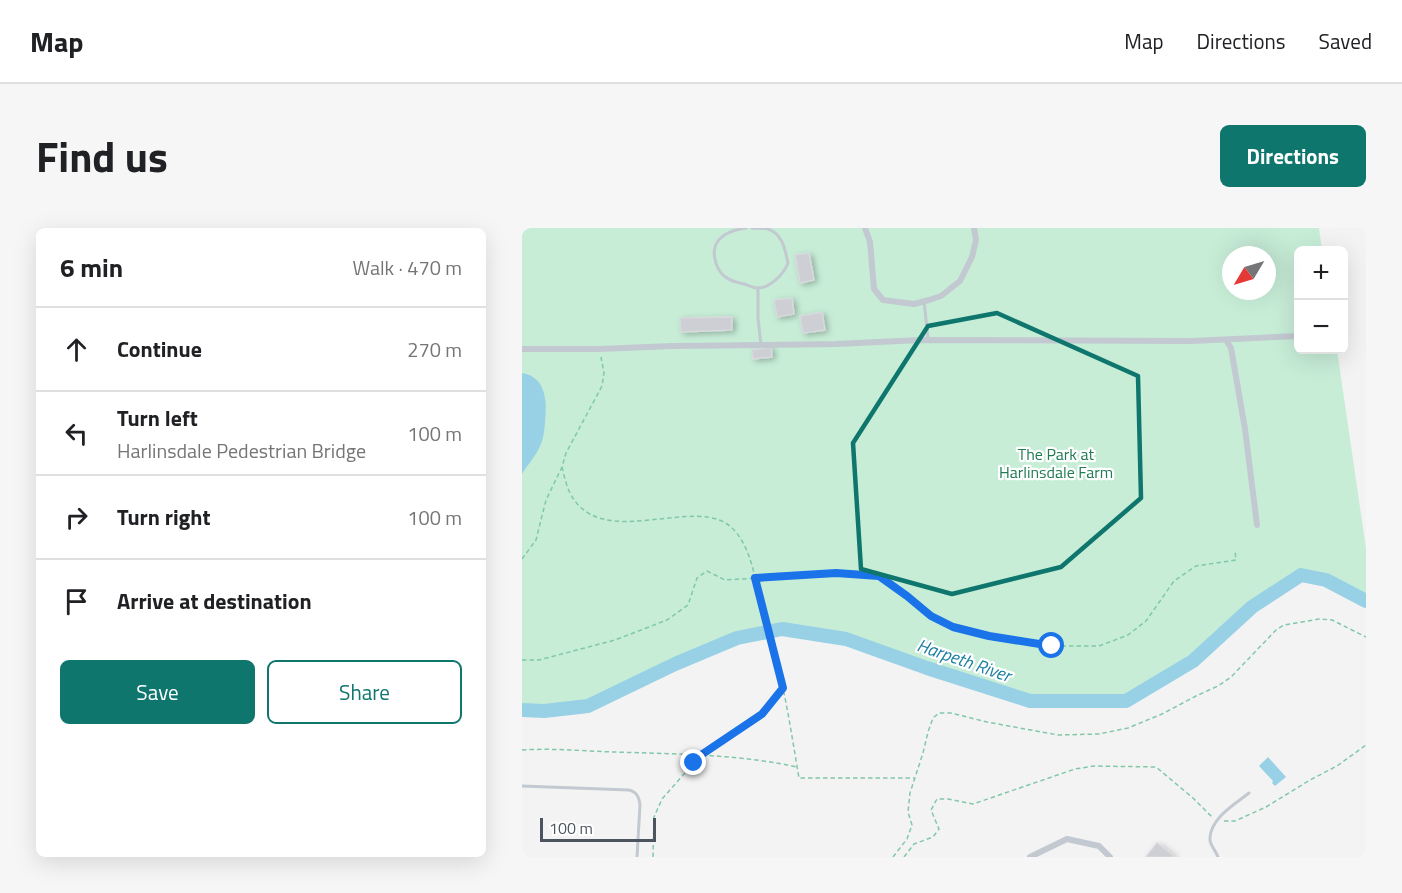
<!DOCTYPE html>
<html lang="en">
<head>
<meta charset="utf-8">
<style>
  body { margin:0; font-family:"Titillium Web",sans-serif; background:#f6f6f6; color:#202124 }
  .controls { position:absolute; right:18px; top:18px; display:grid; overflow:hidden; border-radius:9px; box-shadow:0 6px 24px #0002 }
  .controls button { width:54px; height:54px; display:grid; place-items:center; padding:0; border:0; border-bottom:2px solid #e0e0e0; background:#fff; color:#202124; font:30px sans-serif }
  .compass { position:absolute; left:700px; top:18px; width:54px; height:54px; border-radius:50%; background:#fff; box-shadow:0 6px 24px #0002; rotate:232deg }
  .scale { position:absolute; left:18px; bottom:15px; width:116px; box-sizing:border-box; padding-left:6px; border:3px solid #4c555f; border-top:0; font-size:16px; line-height:21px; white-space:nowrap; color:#4c555f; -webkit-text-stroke:4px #fff; paint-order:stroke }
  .stop { position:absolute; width:18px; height:18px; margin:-14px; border:4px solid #1a73e8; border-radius:50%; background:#fff }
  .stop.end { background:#1a73e8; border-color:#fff; box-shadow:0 2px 6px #0008 }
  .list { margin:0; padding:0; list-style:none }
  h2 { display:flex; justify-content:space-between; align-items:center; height:78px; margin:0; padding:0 24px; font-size:26px }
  h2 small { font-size:20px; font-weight:400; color:#757577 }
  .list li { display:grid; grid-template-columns:39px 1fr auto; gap:18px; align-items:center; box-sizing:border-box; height:84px; padding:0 24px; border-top:2px solid #e0e0e0 }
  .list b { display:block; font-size:22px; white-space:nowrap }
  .list p { margin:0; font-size:20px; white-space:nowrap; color:#757577 }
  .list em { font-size:20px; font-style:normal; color:#757577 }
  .actions { display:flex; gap:12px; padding:18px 24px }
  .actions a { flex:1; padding:14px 0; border:2px solid #0f766e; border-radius:9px; text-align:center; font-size:21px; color:#0f766e }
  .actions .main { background:#0f766e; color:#fff }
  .icon { flex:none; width:33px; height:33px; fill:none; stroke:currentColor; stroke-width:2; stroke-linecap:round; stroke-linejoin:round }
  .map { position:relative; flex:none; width:844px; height:629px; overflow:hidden; border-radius:9px }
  header { display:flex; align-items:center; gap:36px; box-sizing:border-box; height:84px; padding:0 30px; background:#fff; border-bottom:2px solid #e0e0e0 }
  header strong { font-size:28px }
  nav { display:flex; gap:33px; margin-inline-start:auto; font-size:21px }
  .intro { display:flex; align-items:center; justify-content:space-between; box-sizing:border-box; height:144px; padding:0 36px }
  h1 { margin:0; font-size:42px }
  .button { padding:15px 27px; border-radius:9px; background:#0f766e; color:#fff; font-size:21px; font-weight:700 }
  main { display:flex; gap:36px; padding:0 36px }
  aside { flex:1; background:#fff; border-radius:9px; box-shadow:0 6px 24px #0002 }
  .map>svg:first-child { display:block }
  .green { fill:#c7edd7; fill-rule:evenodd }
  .water { fill:#98d1e5 }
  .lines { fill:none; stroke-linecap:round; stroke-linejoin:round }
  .river { stroke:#98d1e5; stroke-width:14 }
  .building { fill:#cdcfd4; stroke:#d7d9dd; stroke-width:1.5; filter:url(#shadow) }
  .path { stroke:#81c8a9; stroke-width:1.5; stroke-dasharray:4.5 3; stroke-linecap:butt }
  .lane { stroke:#c2c9d0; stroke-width:3 }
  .street { stroke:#c2c9d0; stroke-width:6 }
  .route { stroke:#1a73e8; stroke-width:8 }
  .marked { fill:none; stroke:#0f766e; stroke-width:4.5; stroke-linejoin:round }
  .labels { text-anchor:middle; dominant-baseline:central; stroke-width:4.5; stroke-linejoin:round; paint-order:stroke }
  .park-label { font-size:16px; fill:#217b53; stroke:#fff }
  .water-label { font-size:18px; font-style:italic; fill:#1a7fa3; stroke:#fff }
</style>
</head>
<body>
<header>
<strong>Map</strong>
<nav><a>Map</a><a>Directions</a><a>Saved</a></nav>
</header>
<div class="intro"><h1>Find us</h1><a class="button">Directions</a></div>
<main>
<aside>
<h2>6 min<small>Walk · 470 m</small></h2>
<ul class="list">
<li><svg class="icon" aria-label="ahead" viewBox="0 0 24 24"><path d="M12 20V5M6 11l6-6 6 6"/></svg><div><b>Continue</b></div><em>270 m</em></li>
<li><svg class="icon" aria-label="left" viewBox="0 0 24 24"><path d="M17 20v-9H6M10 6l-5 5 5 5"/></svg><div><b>Turn left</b><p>Harlinsdale Pedestrian Bridge</p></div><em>100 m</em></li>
<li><svg class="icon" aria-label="right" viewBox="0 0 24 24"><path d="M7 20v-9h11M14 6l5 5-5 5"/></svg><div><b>Turn right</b></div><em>100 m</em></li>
<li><svg class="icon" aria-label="arrive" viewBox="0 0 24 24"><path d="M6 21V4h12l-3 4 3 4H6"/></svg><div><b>Arrive at destination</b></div></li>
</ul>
<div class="actions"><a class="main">Save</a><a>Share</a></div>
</aside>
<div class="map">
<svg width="844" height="629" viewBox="0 0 844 629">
  <defs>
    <filter id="shadow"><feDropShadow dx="3" dy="2" stdDeviation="3" flood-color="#0004"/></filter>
  </defs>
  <rect width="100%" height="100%" fill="#f4f3f3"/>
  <path class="green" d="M0,0H797L800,22H776V122H815L844,320V373L804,352L779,347L730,379L671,433L604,473H508L405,440L324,411L260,401L215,410L153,436L66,478L22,483L0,482ZM709,27H745V63H709Z"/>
  <g class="water">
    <path d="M0,145C25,149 25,175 23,195C22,203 22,210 18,218C14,228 6,236 0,246Z"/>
    <path d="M746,529L764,549L753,558L750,555L751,553L737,538Z"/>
  </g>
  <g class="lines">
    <path class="river" d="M0,482L22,483L66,478L153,436L215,410L260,401L324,411L405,440L508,473H604L671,433L730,379L779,347L804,352L844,373"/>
  </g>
  <g class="building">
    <path d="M287,25L292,52L278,55L273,27Z"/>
    <path d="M270,70L272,86L255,89L252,72Z"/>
    <path d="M300,84L303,102L281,105L278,88Z"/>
    <path d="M210,89V102L159,104L158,90Z"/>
    <path d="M249,119L250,129L231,131L230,122Z"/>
    <path d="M635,615L652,628L651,629H624Z"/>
  </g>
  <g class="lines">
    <g class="path">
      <path d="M40,239C42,247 44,257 48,265C79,326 176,264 211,301C229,319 232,349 239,372C245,397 253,422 258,447C266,481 271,515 277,550H392"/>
      <path d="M0,331L14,312L24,272L40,239L44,225L80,158L82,145L79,129"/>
      <path d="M0,432H17L93,412L145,392L166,377L175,350L185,343L203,352L314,345L356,348L385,368L409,388L431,398L467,408L530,418H577L606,407L624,393L652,353L674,338L714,332L713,323"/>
      <path d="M0,522C30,520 62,523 92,524C153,526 215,526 275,539"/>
      <path d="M702,593H713L744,579L788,552L815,538L844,517"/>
      <path d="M131,629L132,589L140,571L177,529L240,486L260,461"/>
      <path d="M371,629L385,611L390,597L386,584L388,565L401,525L406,504L411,490L417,485H429L465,494L536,507L577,506L606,500L640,486L674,468L696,458L709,449L754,402L762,397L797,391L810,392L844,409"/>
      <path d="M382,629L392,616L411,609L417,601L409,582L415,571H426L451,576L553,541L572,538L634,539L671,570L690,589"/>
    </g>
    <g class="lane">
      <path d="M224,0C208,2 188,10 193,31C194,37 197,43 201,47C207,53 214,54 222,56C226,57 231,60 236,60C248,60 262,46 266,35C263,22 261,6 246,1C241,0 235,0 230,0"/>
      <path d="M236,60V90L239,117"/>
      <path d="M402,73L406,111"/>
      <path d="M0,558L107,562C115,564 117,569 118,577L115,629"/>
      <path d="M696,629C694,623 688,617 688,612C687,591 713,576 727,565"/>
    </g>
    <g class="street">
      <path d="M343,0L348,14L352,61L361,72L392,76L407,72L419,68L438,53L450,29L454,12L452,0"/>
      <path d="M704,112L709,120L723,201L735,297"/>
      <path d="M0,121H77L150,118L314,116L398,112L669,113L776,108"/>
      <path d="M508,629L545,611L577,618L588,629"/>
    </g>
  </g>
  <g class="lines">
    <path class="route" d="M172,535L179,527L240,486L261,460L233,350L314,345L357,348L385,368L409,388L431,399L467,408L530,418"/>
  </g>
  <path class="marked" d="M475,85L616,148L619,270L539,339L430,366L339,341L331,215L406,98Z"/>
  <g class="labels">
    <g class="park-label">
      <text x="534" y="226">The Park at<tspan x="534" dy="18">Harlinsdale Farm</tspan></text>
    </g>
    <g class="water-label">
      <text transform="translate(442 432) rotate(19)">Harpeth River</text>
    </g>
  </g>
</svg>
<div class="controls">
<button>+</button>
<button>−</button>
</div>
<svg class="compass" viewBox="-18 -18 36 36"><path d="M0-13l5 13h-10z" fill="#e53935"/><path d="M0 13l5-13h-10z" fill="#757577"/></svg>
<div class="scale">100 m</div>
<div class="stop" style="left:530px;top:418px"></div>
<div class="stop end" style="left:172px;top:535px"></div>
</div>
</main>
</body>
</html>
